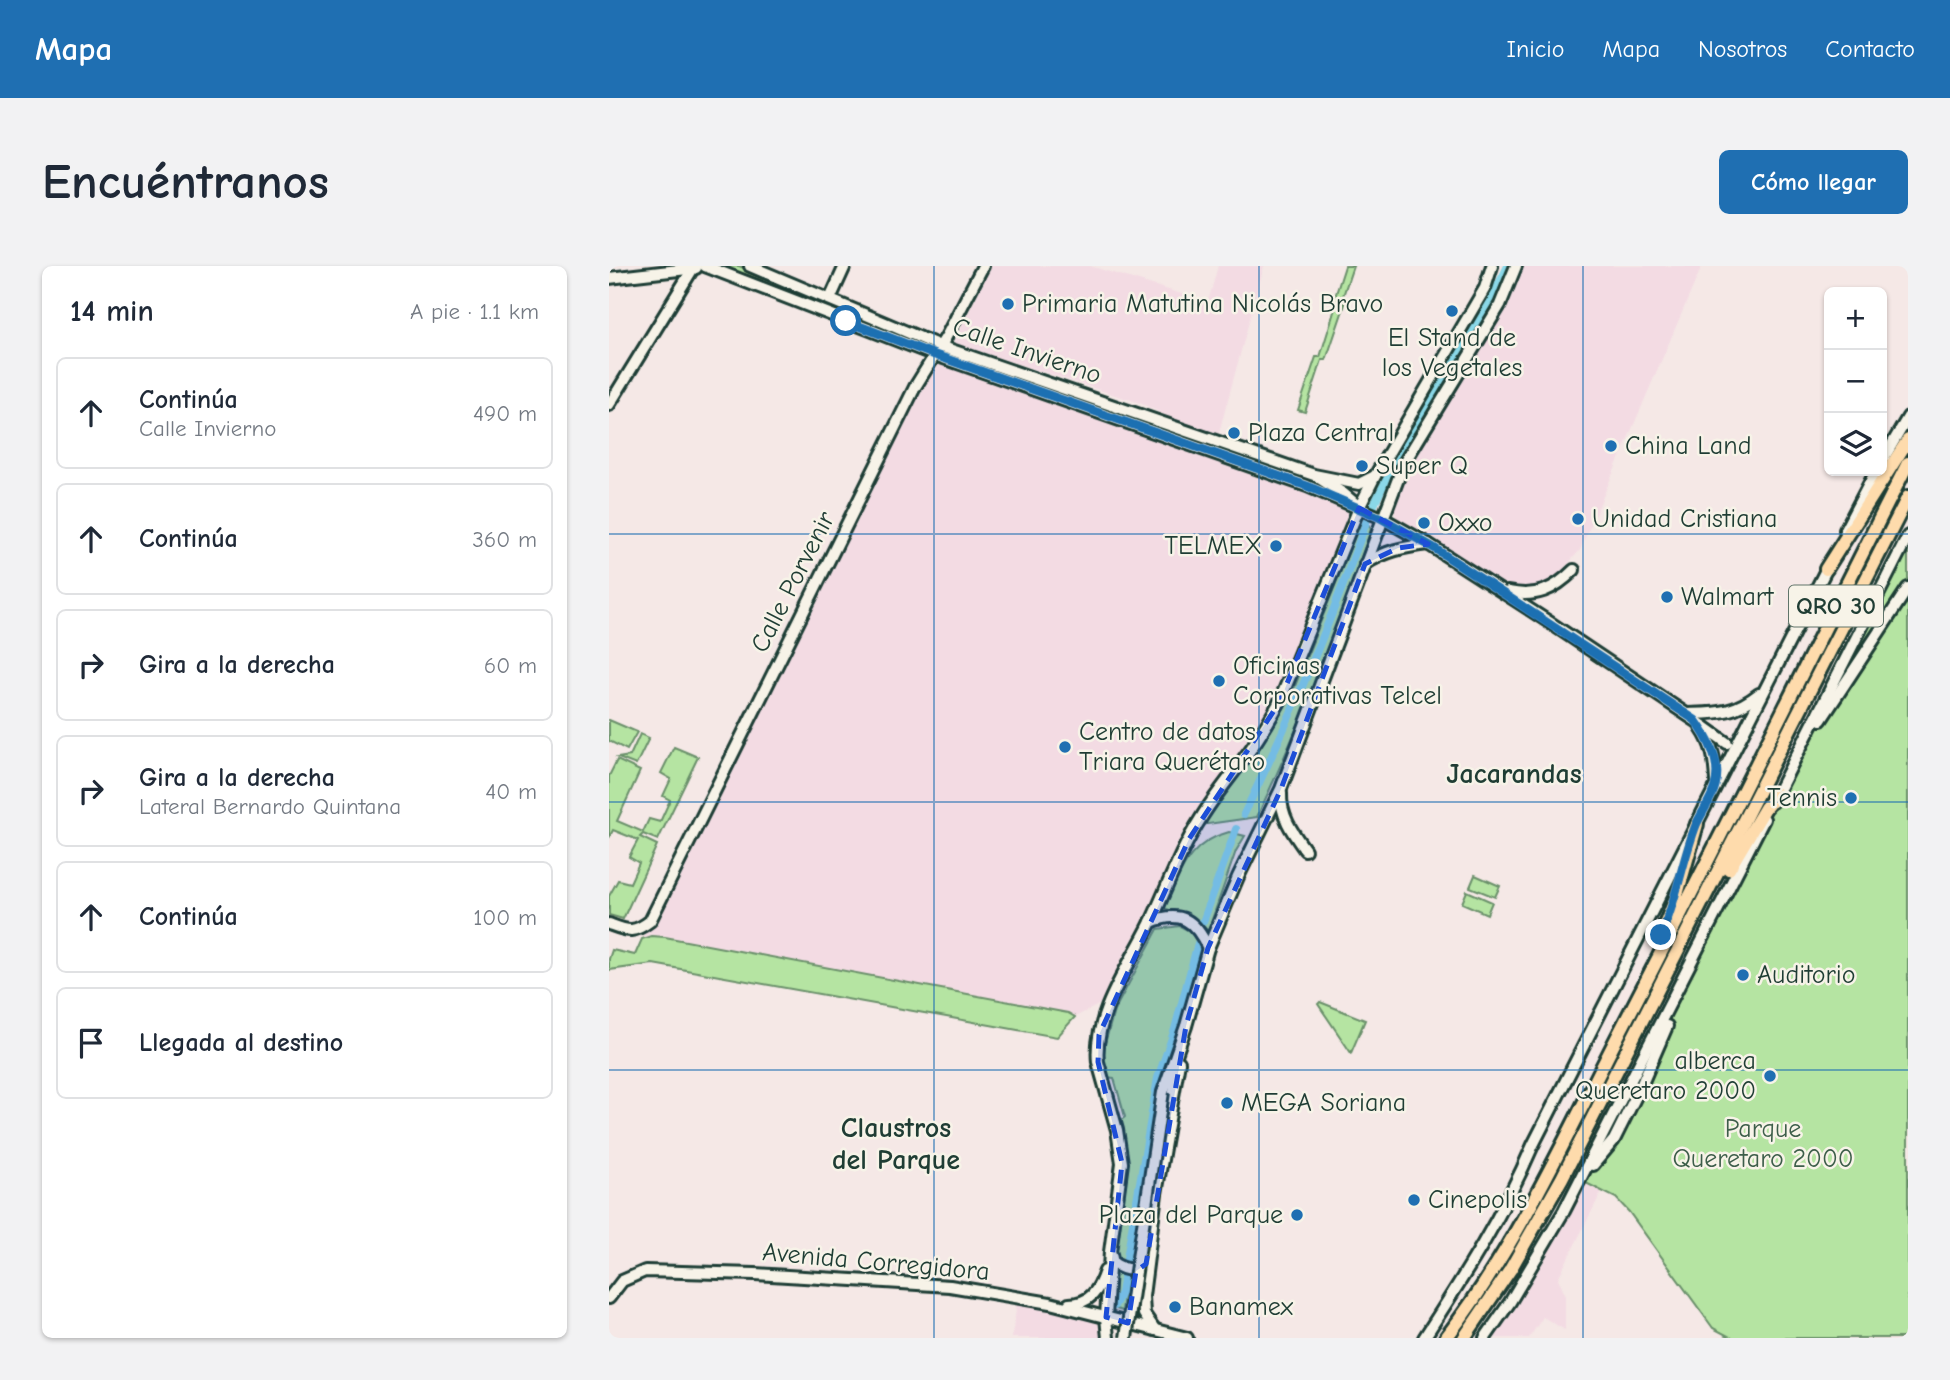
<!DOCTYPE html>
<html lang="es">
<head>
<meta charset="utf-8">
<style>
  body { margin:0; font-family:"Comic Neue",sans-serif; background:#f2f2f3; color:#1f2937 }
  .controls { position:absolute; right:21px; top:21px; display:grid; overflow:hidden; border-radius:10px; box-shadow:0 2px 5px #0004 }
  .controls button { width:63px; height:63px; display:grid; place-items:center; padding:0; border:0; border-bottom:2px solid #e0e1e3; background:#fff; color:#1f2937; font:35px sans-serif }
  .stop { position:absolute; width:21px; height:21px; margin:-16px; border:5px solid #1f6fb2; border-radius:50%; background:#fff }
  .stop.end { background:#1f6fb2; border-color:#fff; box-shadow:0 2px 7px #0008 }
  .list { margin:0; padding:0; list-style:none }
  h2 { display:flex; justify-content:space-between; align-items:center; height:91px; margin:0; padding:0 28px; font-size:30px }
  h2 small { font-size:23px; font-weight:400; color:#747a83 }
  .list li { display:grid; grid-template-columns:46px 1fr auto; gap:21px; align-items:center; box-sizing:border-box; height:112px; margin:0 14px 14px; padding:0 14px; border:2px solid #e0e1e3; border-radius:10px }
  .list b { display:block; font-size:26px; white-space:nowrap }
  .list p { margin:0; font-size:23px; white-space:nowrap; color:#747a83 }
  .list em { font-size:23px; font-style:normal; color:#747a83 }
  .icon { flex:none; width:38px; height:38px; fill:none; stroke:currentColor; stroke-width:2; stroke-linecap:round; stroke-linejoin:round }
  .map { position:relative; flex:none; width:1299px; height:1072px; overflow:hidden; border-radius:10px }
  header { display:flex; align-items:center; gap:42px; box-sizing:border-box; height:98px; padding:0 35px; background:#1f6fb2; color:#fff }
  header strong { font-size:33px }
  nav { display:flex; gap:38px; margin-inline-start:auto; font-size:24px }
  .intro { display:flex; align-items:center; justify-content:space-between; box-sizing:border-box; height:168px; padding:0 42px }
  h1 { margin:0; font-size:49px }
  .button { padding:18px 32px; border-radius:10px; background:#1f6fb2; color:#fff; font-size:24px; font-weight:700 }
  main { display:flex; gap:42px; padding:0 42px }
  aside { flex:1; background:#fff; border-radius:10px; box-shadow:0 2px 5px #0004 }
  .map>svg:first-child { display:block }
  .built { fill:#f3dbe3 }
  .green { fill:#b5e4a2; stroke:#6a906b; stroke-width:2 }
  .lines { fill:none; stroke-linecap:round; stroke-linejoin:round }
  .canal { stroke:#8ad8e8; stroke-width:8 }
  .secondary-casing { stroke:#1f3d34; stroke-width:16 }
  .primary-casing { stroke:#1f3d34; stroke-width:18 }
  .secondary { stroke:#f7f3e8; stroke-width:10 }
  .primary { stroke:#fedbac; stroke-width:12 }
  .secondary-bridge-casing { stroke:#1f3d34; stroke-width:16; stroke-linecap:butt }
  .secondary-bridge { stroke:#f7f3e8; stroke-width:10 }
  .route { stroke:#1f6fb2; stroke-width:9 }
  .marked { fill:#1d4ed8; fill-opacity:0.2; stroke:#1d4ed8; stroke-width:5; stroke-dasharray:14 9; stroke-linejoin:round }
  .grid { fill:none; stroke:#1f6fb2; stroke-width:2; stroke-opacity:0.55 }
  .poi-dot { fill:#1f6fb2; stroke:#f7f3e8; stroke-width:2.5 }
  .labels { text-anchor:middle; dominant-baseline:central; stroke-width:5; stroke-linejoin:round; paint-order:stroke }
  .shield { fill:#f7f3e8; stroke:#60746a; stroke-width:2 }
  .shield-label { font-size:24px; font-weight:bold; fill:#1f3d34 }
  .poi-label { font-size:26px; fill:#1f3d34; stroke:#f7f3e8; text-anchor:start }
  .street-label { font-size:26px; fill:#1f3d34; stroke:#f7f3e8 }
  .park-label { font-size:26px; fill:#3d5e4a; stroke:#f7f3e8 }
  .neighbourhood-label { font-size:28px; font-weight:bold; fill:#1f3d34; stroke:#f7f3e8 }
</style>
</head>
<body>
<header>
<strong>Mapa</strong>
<nav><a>Inicio</a><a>Mapa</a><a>Nosotros</a><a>Contacto</a></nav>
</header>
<div class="intro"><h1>Encuéntranos</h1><a class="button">Cómo llegar</a></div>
<main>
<aside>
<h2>14 min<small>A pie · 1.1 km</small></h2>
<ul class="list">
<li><svg class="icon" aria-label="ahead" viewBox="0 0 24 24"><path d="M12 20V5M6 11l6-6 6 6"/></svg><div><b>Continúa</b><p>Calle Invierno</p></div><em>490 m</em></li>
<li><svg class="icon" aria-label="ahead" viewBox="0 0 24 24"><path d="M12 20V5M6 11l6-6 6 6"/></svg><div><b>Continúa</b></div><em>360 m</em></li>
<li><svg class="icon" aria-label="right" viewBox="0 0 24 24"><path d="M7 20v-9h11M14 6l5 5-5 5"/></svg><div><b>Gira a la derecha</b></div><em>60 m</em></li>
<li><svg class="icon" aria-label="right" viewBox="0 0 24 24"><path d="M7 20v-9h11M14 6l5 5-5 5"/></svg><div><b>Gira a la derecha</b><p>Lateral Bernardo Quintana</p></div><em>40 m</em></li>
<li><svg class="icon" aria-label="ahead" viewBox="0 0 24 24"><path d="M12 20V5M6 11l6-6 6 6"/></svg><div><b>Continúa</b></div><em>100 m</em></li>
<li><svg class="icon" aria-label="arrive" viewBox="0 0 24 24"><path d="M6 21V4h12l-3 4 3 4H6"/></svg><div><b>Llegada al destino</b></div></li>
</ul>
</aside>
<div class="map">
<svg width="1299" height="1072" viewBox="0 0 1299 1072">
  <rect width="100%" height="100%" fill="#f5e8e6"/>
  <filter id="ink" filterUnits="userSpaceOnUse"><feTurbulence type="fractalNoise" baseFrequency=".0143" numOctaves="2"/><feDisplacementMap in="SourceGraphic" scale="14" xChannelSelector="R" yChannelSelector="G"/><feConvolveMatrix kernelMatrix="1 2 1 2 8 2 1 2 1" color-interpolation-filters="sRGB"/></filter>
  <g filter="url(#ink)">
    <g class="built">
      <path d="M383,0H481L599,36L609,0H655L608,174L531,137L344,77Z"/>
      <path d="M912,0H1093L971,284L943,316L919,323L895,320L799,262L788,254L784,240L793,215L811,182L896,41Z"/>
      <path d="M326,89L750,242L670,437L593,549L503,732L466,751L459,747L42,670L33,673Z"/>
      <path d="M971,914L993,925L949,1012L956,1029V1064L934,1051L920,1072H880Z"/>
      <path d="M408,1037L450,1046H466L490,1058L492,1072H403Z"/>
    </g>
    <g class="green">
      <path d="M107,0H130L259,52L256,60Z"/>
      <path d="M736,0H744L732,36L736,38L717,94H713L696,146L689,144L707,91H711L728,36L725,34Z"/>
      <path d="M751,257L760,259L762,263C729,361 692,458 648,551L592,559L663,463L682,430Z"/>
      <path d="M1299,280V1072H1123L1104,1062L1020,946L1007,932L971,914Z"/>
      <path d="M0,454L28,466L18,484L0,475Z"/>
      <path d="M31,468L40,472L27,499L9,492L21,490Z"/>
      <path d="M65,481L89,491L49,574L34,568L31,571L48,579L14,653L0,649V630L9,614L21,617L30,597L20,591L29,574L4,564L0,572V510L8,494L31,505L8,555L34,566L40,553L51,556L61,534L54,530L62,513L52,507Z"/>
      <path d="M620,566L636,570L627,585L599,665L589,654L555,642C572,607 578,577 620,566Z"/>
      <path d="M866,609L891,620L886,631L861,621Z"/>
      <path d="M858,625L883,636L878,648L853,637Z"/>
      <path d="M571,660L588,669L593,682L558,798L549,811L529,925L513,1045L500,1041L506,977L517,918V885L510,856L516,851L505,812L497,811L494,785L505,745L549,663Z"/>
      <path d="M42,670L56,671L459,747L466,751L448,771L44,698L0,704V693L3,684L26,689L33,673Z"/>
      <path d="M711,736L756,754L742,787L709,738Z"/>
    </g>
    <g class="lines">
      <g class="canal">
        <path d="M765,239C803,155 859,82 899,0"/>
        <path d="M635,548C682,453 722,354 758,254"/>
        <path d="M594,656L627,563"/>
        <path d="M505,1040L512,1027L549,812L566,763L589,677"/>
      </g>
      <g class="secondary-casing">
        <g id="secondary">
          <path d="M96,0L326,89L698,220L773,252L819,278L940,356L1086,454L1118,477"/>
          <path d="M141,0L331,80L705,209L750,218L766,210"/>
          <path d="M0,12L87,2"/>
          <path d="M221,33L236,0"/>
          <path d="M0,139L83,4"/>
          <path d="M1273,195L1299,151"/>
          <path d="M710,212L735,228L748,239"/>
          <path d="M1236,264L1267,205"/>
          <path d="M756,298C776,285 795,281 819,278"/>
          <path d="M899,326C927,332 945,324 965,304"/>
          <path d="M1078,448C1108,447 1125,448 1150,428"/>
          <path d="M1212,454L1299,322"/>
          <path d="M1092,462C1104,479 1106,495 1107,515"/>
          <path d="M672,527C671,549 683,566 696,584"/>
          <path d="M1164,536L1299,270"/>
          <path d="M542,656C572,644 586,654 599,682"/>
          <path d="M0,658C19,665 24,668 41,655L306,121L337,71L374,0"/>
          <path d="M554,826L577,760L599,682L629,611L672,523L795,197L891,39L907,0"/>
          <path d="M984,899L1005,874L1032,820L1058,760"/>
          <path d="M502,988L504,997C513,1003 523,1006 533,1001"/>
          <path d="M0,1032L13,1015L36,1005L146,1008L341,1020L441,1037L578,1072"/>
          <path d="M460,1038C481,1038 490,1024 496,1005"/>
          <path d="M546,1064L535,1048L534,1030L547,928L570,796"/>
          <path d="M499,1072L497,1051L501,986L513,897L508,864L489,796C484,748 521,699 541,658C558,622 571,585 592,552C604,532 619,514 633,495C647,477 659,457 670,437L750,242L766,210L876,22L883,0"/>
          <path d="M815,1072C857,1007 893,951 924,879L1220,298"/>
          <path d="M876,1072L901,1036L955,945L1155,553"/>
        </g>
      </g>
      <g class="primary-casing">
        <g id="primary">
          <path d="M1217,303L1299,174"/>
          <path d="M1120,603L1156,542L1168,528"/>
          <path d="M1051,671L1067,632L1088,558"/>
          <path d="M837,1072C908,980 959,867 1012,764C1110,576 1203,386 1299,197"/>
          <path d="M855,1072L901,1004L953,912L1299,231"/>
        </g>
      </g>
      <use href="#secondary" class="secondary"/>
      <use href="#primary" class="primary"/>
      <g class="secondary-bridge-casing">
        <path id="secondary-bridge" d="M517,1072L554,826"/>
      </g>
      <use href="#secondary-bridge" class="secondary-bridge"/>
    </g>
  </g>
  <g class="lines" filter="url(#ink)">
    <path class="route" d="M237,55L326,89L698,220L770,251L825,282L1086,454C1099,472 1113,496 1106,520C1103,533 1093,546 1087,559C1073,595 1068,633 1052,669"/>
  </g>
  <path class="marked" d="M750,242L819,278L789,282L756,298L672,523L599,682L577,760L537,998L527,1005L519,1057L497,1051L513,897L489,796L490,769L580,573L670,437Z"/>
  <path class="grid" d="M325,0V1072M650,0V1072M974,0V1072M0,268H1299M0,536H1299M0,804H1299"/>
  <g class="poi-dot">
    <circle cx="399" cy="38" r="7"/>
    <circle cx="843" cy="45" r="7"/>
    <circle cx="625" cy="167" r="7"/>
    <circle cx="1002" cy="180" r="7"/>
    <circle cx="753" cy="200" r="7"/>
    <circle cx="969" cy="253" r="7"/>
    <circle cx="815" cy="257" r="7"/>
    <circle cx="667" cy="280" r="7"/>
    <circle cx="1058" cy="331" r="7"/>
    <circle cx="610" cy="415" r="7"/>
    <circle cx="456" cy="481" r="7"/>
    <circle cx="1242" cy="532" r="7"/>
    <circle cx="1134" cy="709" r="7"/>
    <circle cx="1161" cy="810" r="7"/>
    <circle cx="618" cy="837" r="7"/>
    <circle cx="805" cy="934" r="7"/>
    <circle cx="688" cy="949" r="7"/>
    <circle cx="566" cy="1041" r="7"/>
  </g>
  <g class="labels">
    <rect class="shield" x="1180" y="319.5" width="94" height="41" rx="5"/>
    <g class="shield-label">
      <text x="1227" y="340">QRO 30</text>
    </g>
    <g class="poi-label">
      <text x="413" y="38">Primaria Matutina Nicolás Bravo</text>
      <text x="843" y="72" text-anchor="middle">El Stand de<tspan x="843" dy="30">los Vegetales</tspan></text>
      <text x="639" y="167">Plaza Central</text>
      <text x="1016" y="180">China Land</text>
      <text x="767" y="200">Super Q</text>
      <text x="983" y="253">Unidad Cristiana</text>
      <text x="829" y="257">Oxxo</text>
      <text x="653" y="280" text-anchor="end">TELMEX</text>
      <text x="1072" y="331">Walmart</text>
      <text x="624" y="400">Oficinas<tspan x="624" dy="30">Corporativas Telcel</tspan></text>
      <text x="470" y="466">Centro de datos<tspan x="470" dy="30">Triara Querétaro</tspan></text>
      <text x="1228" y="532" text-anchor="end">Tennis</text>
      <text x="1148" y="709">Auditorio</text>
      <text x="1147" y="795" text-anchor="end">alberca<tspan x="1147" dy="30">Queretaro 2000</tspan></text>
      <text x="632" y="837">MEGA Soriana</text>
      <text x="819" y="934">Cinepolis</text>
      <text x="674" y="949" text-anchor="end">Plaza del Parque</text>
      <text x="580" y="1041">Banamex</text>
    </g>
    <g class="street-label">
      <text transform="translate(418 85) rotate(19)">Calle Invierno</text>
      <text transform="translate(184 316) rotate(-63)">Calle Porvenir</text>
      <text transform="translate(267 996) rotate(5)">Avenida Corregidora</text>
    </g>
    <g class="park-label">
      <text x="1154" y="863">Parque<tspan x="1154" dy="30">Queretaro 2000</tspan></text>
    </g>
    <g class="neighbourhood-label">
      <text x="905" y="508">Jacarandas</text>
      <text x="287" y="862">Claustros<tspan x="287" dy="32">del Parque</tspan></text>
    </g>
  </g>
</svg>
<div class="controls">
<button>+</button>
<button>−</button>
<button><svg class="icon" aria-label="layers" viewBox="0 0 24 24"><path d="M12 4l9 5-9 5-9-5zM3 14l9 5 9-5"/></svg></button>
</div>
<div class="stop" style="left:237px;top:55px"></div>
<div class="stop end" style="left:1052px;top:669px"></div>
</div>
</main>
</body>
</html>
